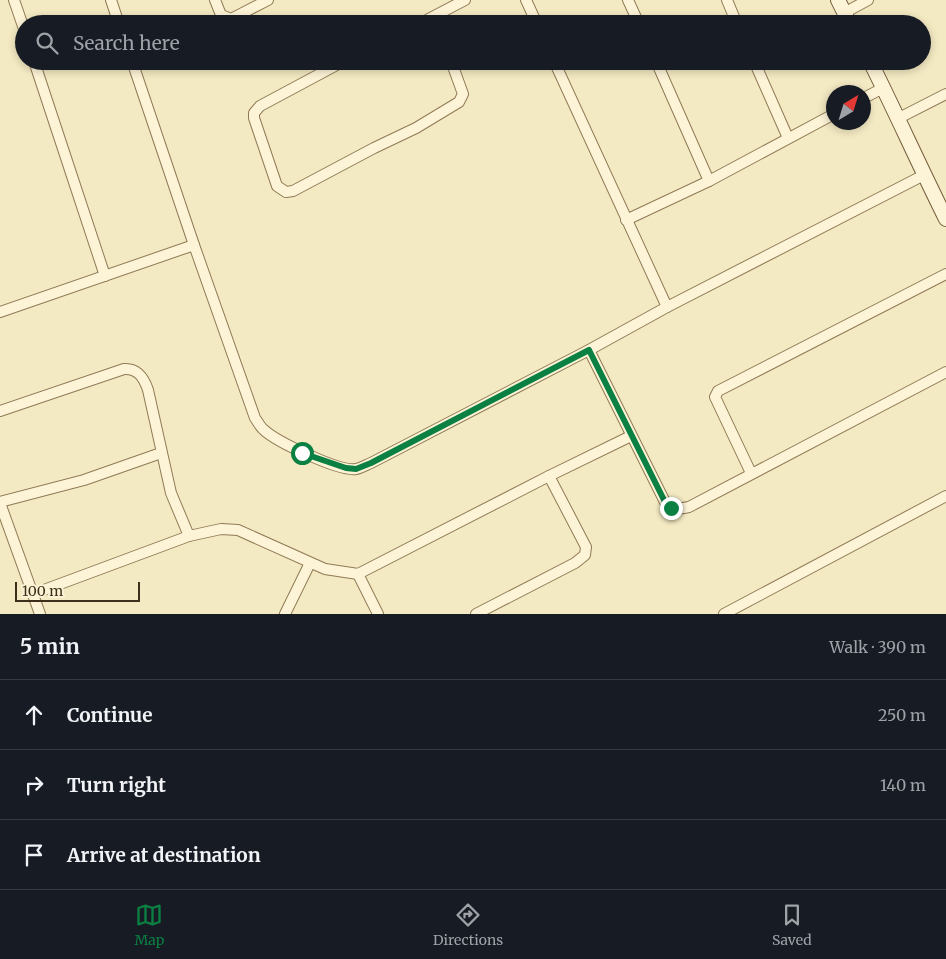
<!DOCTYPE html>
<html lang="en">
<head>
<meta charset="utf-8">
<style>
  body { margin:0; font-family:Merriweather,serif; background:#20242c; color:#f1f3f6 }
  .compass { position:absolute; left:826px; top:85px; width:45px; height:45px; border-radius:50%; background:#171b24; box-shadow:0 2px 8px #0003; rotate:38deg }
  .scale { position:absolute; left:15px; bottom:12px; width:125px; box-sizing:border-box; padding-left:5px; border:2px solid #3e2f1c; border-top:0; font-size:14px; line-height:18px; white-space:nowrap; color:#3e2f1c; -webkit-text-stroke:4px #faf2d3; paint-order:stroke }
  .stop { position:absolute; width:15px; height:15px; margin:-11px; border:4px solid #0b8043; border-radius:50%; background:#fff }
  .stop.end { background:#0b8043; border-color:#fff; box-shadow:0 1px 5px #0008 }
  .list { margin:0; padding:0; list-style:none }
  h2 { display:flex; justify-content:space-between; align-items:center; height:65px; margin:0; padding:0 20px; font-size:21px }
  h2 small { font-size:16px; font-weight:400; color:#9ea1a6 }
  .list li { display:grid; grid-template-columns:32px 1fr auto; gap:15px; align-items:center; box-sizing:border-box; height:70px; padding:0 20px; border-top:1px solid #363941 }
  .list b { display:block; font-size:19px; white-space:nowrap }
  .list em { font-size:16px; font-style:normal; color:#9ea1a6 }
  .icon { flex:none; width:28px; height:28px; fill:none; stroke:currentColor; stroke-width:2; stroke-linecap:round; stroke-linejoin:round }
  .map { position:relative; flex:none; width:946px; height:614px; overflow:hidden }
  .search { position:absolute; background:#171b24; box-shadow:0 2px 8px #0003; left:15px; right:15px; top:15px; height:55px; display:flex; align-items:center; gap:12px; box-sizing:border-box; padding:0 18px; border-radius:28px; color:#9ea1a6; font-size:19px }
  .sheet { height:275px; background:#171b24 }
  nav { display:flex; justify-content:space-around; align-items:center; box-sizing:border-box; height:70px; border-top:1px solid #363941; background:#171b24; font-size:14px; color:#9ea1a6 }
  nav a { display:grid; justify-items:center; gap:2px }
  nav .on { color:#0b8043 }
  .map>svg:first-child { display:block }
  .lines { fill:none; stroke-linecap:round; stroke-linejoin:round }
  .street-casing { stroke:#907a56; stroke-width:12 }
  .secondary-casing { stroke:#725a39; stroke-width:16 }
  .street { stroke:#fdf4d7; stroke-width:10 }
  .secondary { stroke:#fdf4d7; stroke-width:14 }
  .route { stroke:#0b8043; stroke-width:6 }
</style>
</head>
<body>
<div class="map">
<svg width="946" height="614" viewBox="0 0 946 614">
  <rect width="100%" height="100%" fill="#f3e9c2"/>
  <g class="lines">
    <g class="street-casing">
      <g id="street">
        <path d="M14,0L24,29"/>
        <path d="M111,0L119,24"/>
        <path d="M215,0L221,15L231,19L268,0"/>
        <path d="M526,0L537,24"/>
        <path d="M628,0L639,24"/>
        <path d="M727,0L737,24"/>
        <path d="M844,13L868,0"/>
        <path d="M419,24L465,0"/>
        <path d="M34,61L105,276"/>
        <path d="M132,61L194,245L255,418C258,422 260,427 264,430C277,442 340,472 356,469C361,468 366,465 371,463L589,350L667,307L924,175"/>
        <path d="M344,61L260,106L254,113V118L277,186L286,192L293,191L374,148L416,128L459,102L463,94L451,61"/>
        <path d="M554,61L667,307"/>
        <path d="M656,61L709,181"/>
        <path d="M754,61L788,138"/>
        <path d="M864,98L883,88"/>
        <path d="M899,118L946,94"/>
        <path d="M626,220L709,181L834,114"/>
        <path d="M0,312L194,245"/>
        <path d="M589,350L666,504C674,510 679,509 689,507L946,372"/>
        <path d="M0,411L124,369C138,368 144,378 148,390L171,493L189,536"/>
        <path d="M751,473L715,397L718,391L946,274"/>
        <path d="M0,502L84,480L161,453"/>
        <path d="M0,503L40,614"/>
        <path d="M358,574L378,614"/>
        <path d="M33,594L189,536L221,529L238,530L325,569L358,574L549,476L631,436"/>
        <path d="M285,614L310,563"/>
        <path d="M476,614L575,563L585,555L586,547L549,476"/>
        <path d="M724,614L946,496"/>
      </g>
    </g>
    <g class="secondary-casing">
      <g id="secondary">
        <path d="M838,0L850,24"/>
        <path d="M870,61C896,113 920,167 946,219"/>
      </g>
    </g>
    <use href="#street" class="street"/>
    <use href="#secondary" class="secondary"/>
  </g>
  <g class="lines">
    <path class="route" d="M302,453L346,468L356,469L371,463L589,350L666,504L671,508"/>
  </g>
</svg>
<svg class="compass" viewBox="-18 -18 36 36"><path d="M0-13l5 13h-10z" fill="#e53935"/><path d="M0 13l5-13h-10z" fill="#9ea1a6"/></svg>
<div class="scale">100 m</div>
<div class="stop" style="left:302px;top:453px"></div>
<div class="stop end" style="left:671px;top:508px"></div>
<div class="search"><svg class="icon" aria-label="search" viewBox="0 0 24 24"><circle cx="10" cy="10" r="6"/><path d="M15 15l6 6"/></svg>Search here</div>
</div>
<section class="sheet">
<h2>5 min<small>Walk · 390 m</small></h2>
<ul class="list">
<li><svg class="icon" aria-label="ahead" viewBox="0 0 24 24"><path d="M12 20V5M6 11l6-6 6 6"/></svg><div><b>Continue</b></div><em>250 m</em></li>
<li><svg class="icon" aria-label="right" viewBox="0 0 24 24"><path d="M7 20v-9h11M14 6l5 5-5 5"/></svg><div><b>Turn right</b></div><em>140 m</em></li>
<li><svg class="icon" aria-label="arrive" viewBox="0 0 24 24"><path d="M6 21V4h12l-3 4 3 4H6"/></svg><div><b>Arrive at destination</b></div></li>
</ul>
</section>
<nav>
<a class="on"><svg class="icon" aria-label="map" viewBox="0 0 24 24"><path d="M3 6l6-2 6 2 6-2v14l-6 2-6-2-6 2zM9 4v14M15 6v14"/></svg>Map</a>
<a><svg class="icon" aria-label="directions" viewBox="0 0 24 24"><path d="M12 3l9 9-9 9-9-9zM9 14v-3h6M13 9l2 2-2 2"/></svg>Directions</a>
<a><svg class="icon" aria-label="saved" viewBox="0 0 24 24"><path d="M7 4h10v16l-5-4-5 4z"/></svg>Saved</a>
</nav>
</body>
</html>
